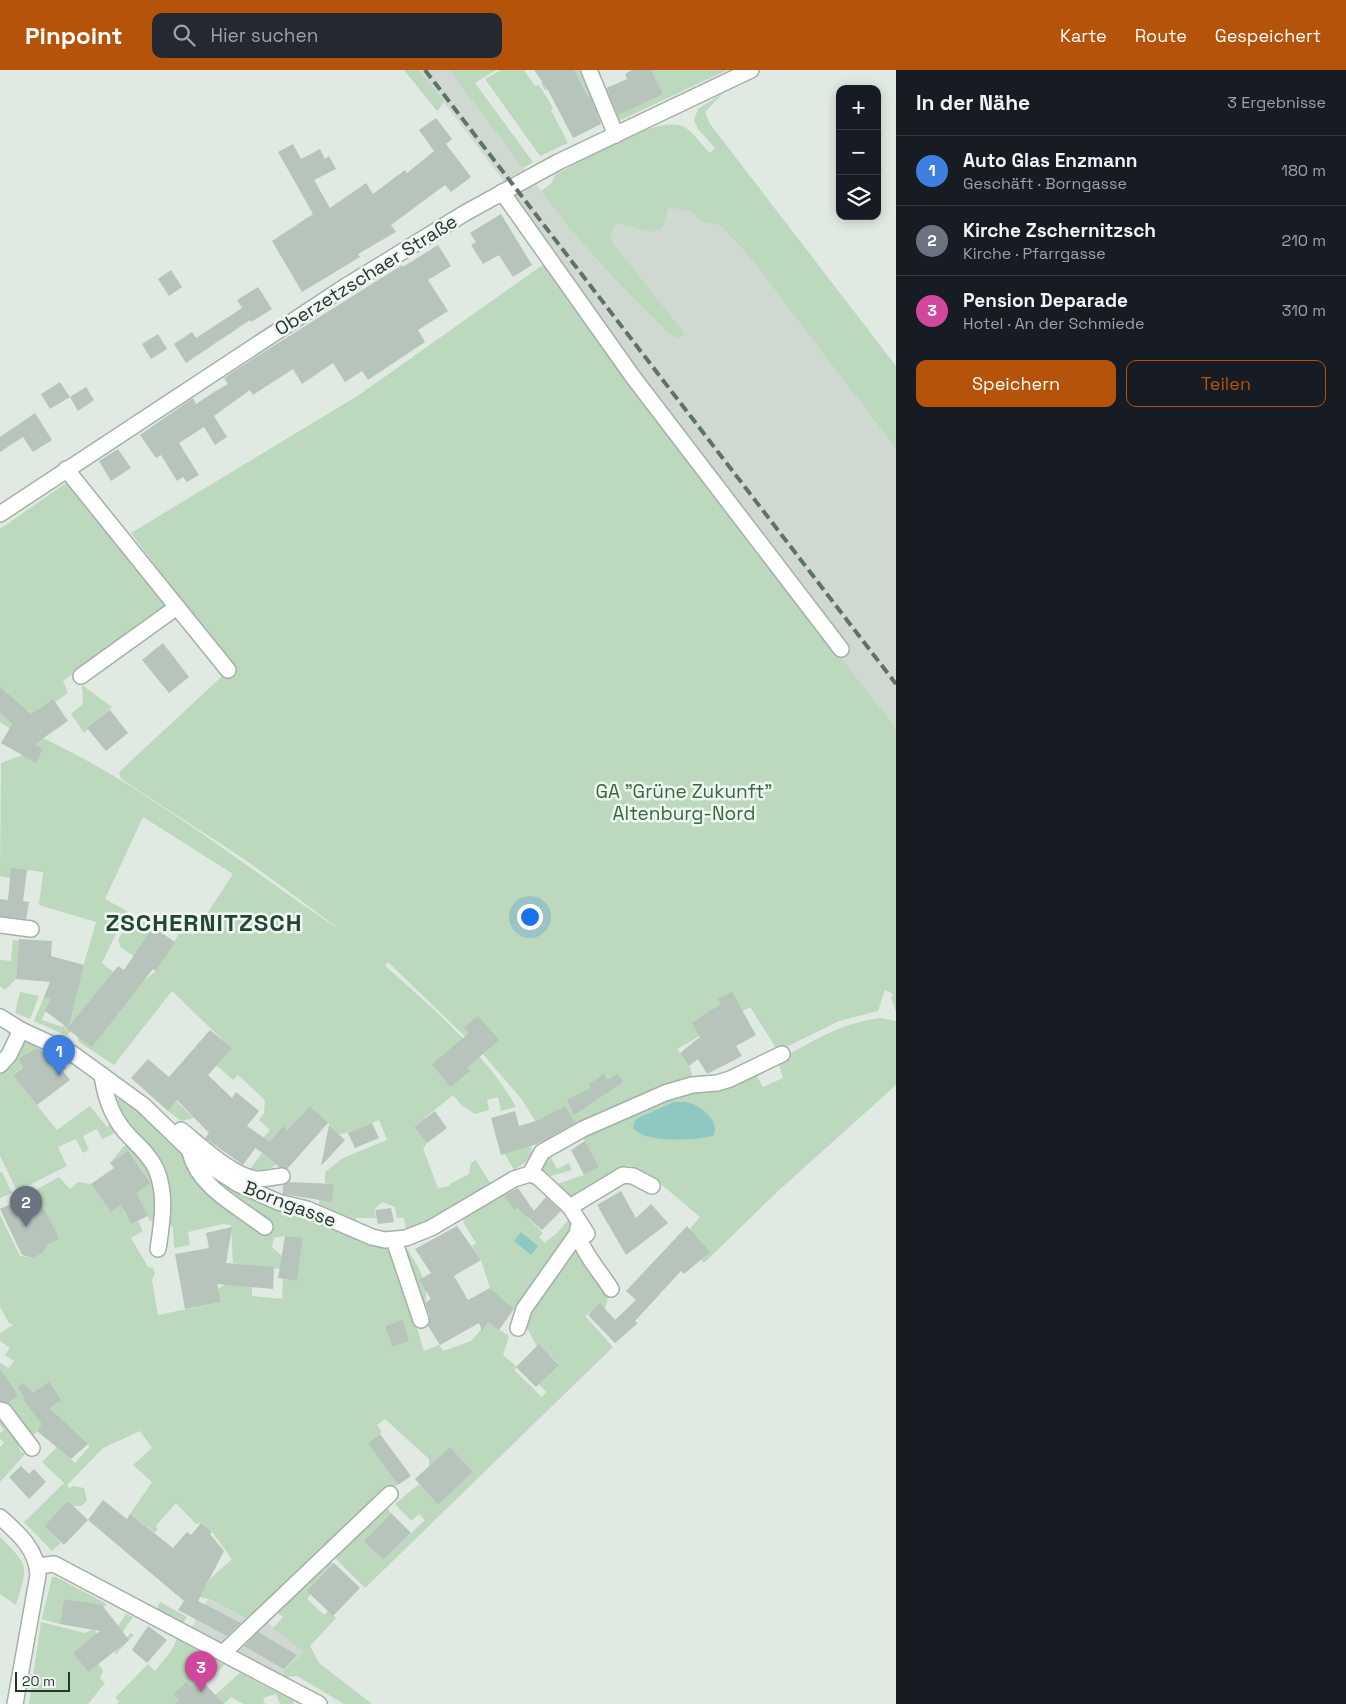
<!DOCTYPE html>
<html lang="de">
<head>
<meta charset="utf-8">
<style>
  body { margin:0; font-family:"Space Grotesk",sans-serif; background:#242831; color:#f1f3f6 }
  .controls { position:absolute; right:15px; top:15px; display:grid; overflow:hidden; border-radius:10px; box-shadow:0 2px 12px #0003 }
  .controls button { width:45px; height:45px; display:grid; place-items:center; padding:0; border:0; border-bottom:1px solid #363941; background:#171b24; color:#f1f3f6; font:25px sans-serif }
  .scale { position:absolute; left:15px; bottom:12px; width:55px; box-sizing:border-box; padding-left:5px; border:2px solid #23382d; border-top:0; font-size:14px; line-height:18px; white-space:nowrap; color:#23382d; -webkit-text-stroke:4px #f0f6f2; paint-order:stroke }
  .you { position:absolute; left:529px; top:846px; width:18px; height:18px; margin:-12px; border:4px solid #fff; border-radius:50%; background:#1a73e8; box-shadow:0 0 0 8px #1a73e833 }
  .badge { display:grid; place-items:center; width:32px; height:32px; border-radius:50%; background:#b45309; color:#fff; font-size:16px; font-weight:700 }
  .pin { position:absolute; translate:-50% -41px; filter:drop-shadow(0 1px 2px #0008) }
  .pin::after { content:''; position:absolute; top:26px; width:18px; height:15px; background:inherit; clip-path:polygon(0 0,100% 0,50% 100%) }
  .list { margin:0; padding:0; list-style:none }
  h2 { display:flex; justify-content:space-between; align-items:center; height:65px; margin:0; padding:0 20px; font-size:21px }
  h2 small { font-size:16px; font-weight:400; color:#9ea1a6 }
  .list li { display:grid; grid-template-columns:32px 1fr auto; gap:15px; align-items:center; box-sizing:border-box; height:70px; padding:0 20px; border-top:1px solid #363941 }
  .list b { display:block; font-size:19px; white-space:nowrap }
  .list p { margin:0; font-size:16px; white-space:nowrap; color:#9ea1a6 }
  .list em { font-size:16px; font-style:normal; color:#9ea1a6 }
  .actions { display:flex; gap:10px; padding:15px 20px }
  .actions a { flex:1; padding:11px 0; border:1px solid #b45309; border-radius:10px; text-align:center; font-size:18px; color:#b45309 }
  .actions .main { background:#b45309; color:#fff }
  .icon { flex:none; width:28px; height:28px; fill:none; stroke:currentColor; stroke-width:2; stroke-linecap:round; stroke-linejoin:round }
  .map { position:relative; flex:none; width:896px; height:1634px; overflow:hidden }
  header { display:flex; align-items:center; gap:30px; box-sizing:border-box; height:70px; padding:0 25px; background:#b45309; color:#fff }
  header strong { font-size:24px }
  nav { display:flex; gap:28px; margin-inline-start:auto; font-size:18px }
  .search { width:350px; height:45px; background:#242831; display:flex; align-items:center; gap:12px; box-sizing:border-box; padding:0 18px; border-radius:10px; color:#9ea1a6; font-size:19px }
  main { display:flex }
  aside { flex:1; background:#171b24 }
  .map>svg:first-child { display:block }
  .built { fill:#cfd9d2 }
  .green { fill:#bcd8bd; fill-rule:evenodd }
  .water { fill:#8fc8c3 }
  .building { fill:#b6c4bc }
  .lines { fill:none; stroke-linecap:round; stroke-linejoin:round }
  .minor-casing { stroke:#a4b0a9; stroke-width:18 }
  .minor { stroke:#fff; stroke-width:15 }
  .rail { stroke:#5d7368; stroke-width:4; stroke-dasharray:10 5; stroke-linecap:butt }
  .labels { text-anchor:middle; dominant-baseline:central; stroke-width:5; stroke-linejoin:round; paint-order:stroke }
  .street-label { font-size:19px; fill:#23382d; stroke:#f0f6f2 }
  .park-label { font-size:19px; fill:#326a3a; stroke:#f0f6f2 }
  .district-label { font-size:24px; font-weight:bold; letter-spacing:1px; fill:#224735; stroke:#f0f6f2 }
</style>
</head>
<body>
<header>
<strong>Pinpoint</strong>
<div class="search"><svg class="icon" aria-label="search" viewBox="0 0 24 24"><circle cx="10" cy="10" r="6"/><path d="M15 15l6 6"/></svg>Hier suchen</div>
<nav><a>Karte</a><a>Route</a><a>Gespeichert</a></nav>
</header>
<main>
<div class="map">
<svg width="896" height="1634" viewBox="0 0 896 1634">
  <rect width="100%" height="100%" fill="#e1e9e3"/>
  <g class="built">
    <path d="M419,0H449L541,121L551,114L654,61L896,379V658L727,440L508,146L522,135Z"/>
    <path d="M208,1529L251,1551L221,1575L191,1559Z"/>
    <path d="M265,1550L304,1582L283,1607L239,1584L238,1575Z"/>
  </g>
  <g class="green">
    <path d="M404,0H419L444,32L437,41Z"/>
    <path d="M449,0H496L475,13L533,92L523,98Z"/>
    <path d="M501,0H524L535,16L539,15L553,38L551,40L568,73L540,86L485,9Z"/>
    <path d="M564,0H585L608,52L603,55L576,4L545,20L541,13Z"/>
    <path d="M651,0H727L619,51L604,19L612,15L624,41L662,24Z"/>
    <path d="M723,23L705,42L710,54L896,296V379L745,181L720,155L703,152L692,142L669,137L662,158L652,162L617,153L610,163L612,172L685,264L679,268L671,265C624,220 580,174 541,121L551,114L555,105C580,92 661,41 686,58C695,64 702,76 710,83L715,78L698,59L694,50L698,39Z"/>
    <path d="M544,194L727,440L896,658V942L891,928L893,924L885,920L878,941L839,951L778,981L750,937L677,979L690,997L694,1011L545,1073L541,1071L545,1066L520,1027L481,982L388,892L385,896C428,933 489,987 516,1037L501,1041L498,1027L487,1030L489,1040L475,1044L461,1035L453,1025L414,1057L427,1073L423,1079L438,1118L450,1116V1114L469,1104L471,1093L476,1090L492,1116L432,1150L406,1161L404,1148H397L395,1137L382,1132L374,1140L376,1148H356L355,1154L319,1136V1130L332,1131L334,1114L325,1113V1102L343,1088L387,1070L379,1050L348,1063L339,1064L310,1036L287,1060L283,1057L272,1069L277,1074L267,1086L276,1095L265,1101L250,1099L262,1083L255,1078L270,1060L259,1050L264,1043L265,1030L238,1005L233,1010L216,995L231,978L172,921L114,995L79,972L77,966L156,901L182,859L193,865L233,804L143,747L105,829L127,841L102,893L113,902L67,966L34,951L44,927L50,929L42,950L63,957L75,925L96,852L39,835L43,802L27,800L10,808L0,806L1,693L23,685L36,692L43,679L0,652V459L69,411L167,534L63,611L68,623L55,632L53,629L31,644L29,641L11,654C132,703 236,792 345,863L247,791L121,709L119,702L232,597L131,463L359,325Z"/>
    <path d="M82,615L112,637L84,663L71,644L83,634Z"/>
    <path d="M133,845L153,857L134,886L121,878L118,870Z"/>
    <path d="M13,870L19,871L16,909L5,920L0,916V890L11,891Z"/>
    <path d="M20,922L39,926L30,949L15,943Z"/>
    <path d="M880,948L896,951V1015L777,1122L704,1193L681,1169L700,1147L649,1104L628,1095L573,1132L554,1115L584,1105L599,1097L582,1066L645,1034L751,1005L757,1006L763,1017L783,1008L779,994L784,987C815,970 844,952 880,948Z"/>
    <path d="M25,970L42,975L19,988L23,997L13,1005L57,1060L90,1036L107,1057L113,1052L115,1060L113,1064L102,1069L97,1059L83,1066L89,1080L83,1083L76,1069L58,1077L67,1096L17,1121L0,1086V1002Z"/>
    <path d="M122,1025L196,1093L236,1119L386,1177L397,1193L424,1281L439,1275L443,1281L471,1271L488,1252L509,1266L503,1285L517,1297L514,1300L542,1327L546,1322L539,1314L559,1294L540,1275L537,1277L524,1252L529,1237L575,1176L597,1205L599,1215L608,1228L605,1239L600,1234L585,1246L613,1277L365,1518L332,1485L382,1438H387L391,1443L364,1471L383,1490L425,1450L419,1444L411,1451L395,1434L419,1414L438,1435L473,1402L450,1377L429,1397V1389L385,1349L377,1355L382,1362L368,1373L398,1415L393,1416L251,1551L209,1529L200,1527L210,1509L232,1489L212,1462L201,1453L196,1454L176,1433L156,1456L158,1459L155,1463L130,1444L152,1412L133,1395L152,1378L140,1361L103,1378L67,1415L69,1418L74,1416L84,1418L87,1431L81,1436H73L68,1431L44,1456L61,1473L52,1481L24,1452L64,1413L42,1392L57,1377L75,1393L90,1376L60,1349L53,1358L45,1352L33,1366L7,1333L18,1325L12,1317L0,1325V1293L9,1298L14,1291L5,1285L10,1278L0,1271V1263L13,1255L9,1253L0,1237V1145L20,1186L33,1188L43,1183L47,1175L58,1169L36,1120L59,1107L70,1119L78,1112L91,1114L111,1141L151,1112L128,1081L110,1093L123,1077L128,1074C143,1081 156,1105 158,1121C160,1130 157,1141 156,1150L150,1151L141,1133L124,1141L131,1154L138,1151L143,1161L131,1168L148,1197L153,1198L155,1203L152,1210L158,1245L221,1232L218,1219L226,1214L252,1217V1226L282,1229L283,1209L297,1211L303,1169L285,1166L274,1168L272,1177L282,1186L280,1199L233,1193L231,1155L223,1154L188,1162L190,1175L174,1178L173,1158L169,1153L167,1120L163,1103L153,1084L124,1046L117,1030ZM403,1251L409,1271L392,1277L385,1256Z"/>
    <path d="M176,1031L194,1048L181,1051L168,1041Z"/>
    <path d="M531,1076C534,1089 524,1093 514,1100L503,1081L510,1082Z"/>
    <path d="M549,1084L557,1099L569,1093L572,1100L547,1107C540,1097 544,1093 549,1084Z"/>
    <path d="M0,1102H2L12,1123L0,1128Z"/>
    <path d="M515,1115L517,1117L505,1126L514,1140L526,1132L533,1142L528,1148L543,1163L539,1167L547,1175L545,1172L556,1164L570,1148L574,1162L515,1240L490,1218L481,1190L472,1176L476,1173L464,1154L463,1146Z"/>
    <path d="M406,1177C417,1195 428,1210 426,1232L421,1235L402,1179Z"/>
    <path d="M0,1346L18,1368L20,1381L25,1384L0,1412V1377L4,1373L0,1369V1363L4,1360L0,1355Z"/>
    <path d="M0,1467C30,1497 28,1495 16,1535L0,1524Z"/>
    <path d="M327,1488L333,1494L308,1521L311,1524L307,1529L324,1545L328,1541L336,1548L310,1576L319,1593L372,1634H344L297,1606L283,1607L285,1600L304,1582L273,1558L283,1547L274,1540Z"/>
    <path d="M52,1507H56L107,1534L91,1547L82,1532L64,1529L60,1554L42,1549Z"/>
    <path d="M160,1532L187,1547L182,1555L156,1541Z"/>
    <path d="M126,1544L133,1547L121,1564L125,1569L131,1563L134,1565L115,1585L118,1556Z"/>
    <path d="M41,1552L85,1563L104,1553L95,1560L97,1564L73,1583L88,1602L98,1594L103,1600L100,1608L105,1613L88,1634H29Z"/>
    <path d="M177,1569L224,1595L205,1614L215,1625L240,1603L294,1631L293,1634H280L276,1624L263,1628L265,1634H244L231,1627L224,1634H117L119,1631L115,1628L148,1594L155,1601L171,1581Z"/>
  </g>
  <g class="water">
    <path d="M674,1032C677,1032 682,1032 686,1032C698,1034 722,1051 713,1066C694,1070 646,1074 633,1058L634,1052L638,1048Z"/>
    <path d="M521,1162L538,1176L531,1185L514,1171Z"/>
  </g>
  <g class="building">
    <path d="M534,0H574L588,27L590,26L601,54L573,68L548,20Z"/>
    <path d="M632,0H651L663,24L618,45L607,18L627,9L625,4Z"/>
    <path d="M436,48L452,69L446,74L471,107L451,122L445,115L391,155L396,162L358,184L360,187L302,222L272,171L313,144L278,82L293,74L301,89L320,79L325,89L329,86L336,99L314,110L330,138L366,113L373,124L405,100L407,103L434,81L419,60Z"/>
    <path d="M501,144L532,195L513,207L499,185L483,194L471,175L476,172L470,163Z"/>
    <path d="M438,175L451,196L428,210L448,241L418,260L425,272L368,310L362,301L345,312L333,293L302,314L293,299L253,325L250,320L214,346L227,367L215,375L204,357L179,373L199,405L187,412L183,407L177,411L161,385L156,388L140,365L193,328L196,334L214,322L228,314L224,308L245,294L402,195L403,197Z"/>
    <path d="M171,200L182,217L169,226L158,209Z"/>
    <path d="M258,217L272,239L251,252L250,250L186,293L174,274L192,262L196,268L242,238L237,230Z"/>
    <path d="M158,264L167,279L151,289L142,274Z"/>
    <path d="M60,312L70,327L50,339L41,324Z"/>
    <path d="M86,317L94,330L78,341L70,327Z"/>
    <path d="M35,343L52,370L33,382L23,367L0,382V367Z"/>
    <path d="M118,379L131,398L111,411L99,391Z"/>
    <path d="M163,573L189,607L169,623L142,590Z"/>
    <path d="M0,617L31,644L53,629L68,651L35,674L43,679L36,693L1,673L12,654L0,642Z"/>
    <path d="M110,640L128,663L106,681L87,658Z"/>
    <path d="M11,798L27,800L23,831L29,832L26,849L0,846V829L8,830Z"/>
    <path d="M153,857L175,872L156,901L153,899L92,977L67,959L118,896L124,900Z"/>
    <path d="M19,869L52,871L51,886L84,895L68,958L45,941L50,929L44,927L50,912L16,909Z"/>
    <path d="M732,922L756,965L736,976L742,986L707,1004L698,989L689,996L680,983L700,967L692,953L721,934L718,929Z"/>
    <path d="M478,946L499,970L467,998L470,1001L450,1017L432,994L469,963L464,958Z"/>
    <path d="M210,960L232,978L208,1005L232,1028L236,1022L259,1041L247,1056L270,1072L283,1056L287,1060L310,1036L328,1053L287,1099L279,1097L256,1077L243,1095L205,1068L209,1063L177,1030L168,1041L131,1008L148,989L169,1007Z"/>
    <path d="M37,978L58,988L67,998L63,1001L70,1010L37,1035L13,1005L23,998L19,988Z"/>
    <path d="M604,1004L607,1010L618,1004L623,1012L574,1045L567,1030L591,1018L589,1014Z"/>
    <path d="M565,1036L575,1053L537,1074L501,1085L491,1048L515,1041L519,1056L539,1050Z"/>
    <path d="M435,1041L447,1058L427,1073L414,1057Z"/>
    <path d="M372,1053L379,1068L355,1078L348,1063Z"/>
    <path d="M329,1055L345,1070L321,1096Z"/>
    <path d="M585,1071L599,1097L584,1105L571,1080Z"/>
    <path d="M128,1081L151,1113L136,1123L148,1146L131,1154L121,1134L111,1142L91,1114L114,1098L110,1093Z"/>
    <path d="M289,1112L334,1114L332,1132L283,1124V1115Z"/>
    <path d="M518,1118L534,1141L546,1127L561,1141L542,1160L517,1138L514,1140L504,1126Z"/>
    <path d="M621,1121L636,1148L651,1134L668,1153L626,1185L597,1135Z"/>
    <path d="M36,1122L59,1169L47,1175L43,1183L33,1188L22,1185L0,1139Z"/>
    <path d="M391,1138L394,1152L378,1154L375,1140Z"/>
    <path d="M457,1156L481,1190L454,1206L468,1230L490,1218L514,1239L499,1260L488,1252L482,1261L479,1253L440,1275L428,1256L430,1247L425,1233L431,1229L419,1210L431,1203L415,1179Z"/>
    <path d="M687,1156L710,1182L684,1204L681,1201L635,1251L638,1253L615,1273L588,1245L600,1233L615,1250L636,1230L626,1221Z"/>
    <path d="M232,1157L226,1193L274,1197L273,1219L217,1214L221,1232L185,1239L175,1184L209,1178L206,1163Z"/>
    <path d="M285,1166L303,1168L297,1211L278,1208Z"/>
    <path d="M403,1250L409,1271L392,1277L385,1256Z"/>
    <path d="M539,1274L559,1295L536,1317L516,1297Z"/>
    <path d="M0,1299L18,1325L8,1333L0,1331Z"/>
    <path d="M49,1312L61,1330L49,1338L88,1374L71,1389L37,1361L42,1354L23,1329L25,1328L18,1317L23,1313L33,1323Z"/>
    <path d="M380,1364L411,1406L398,1415L368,1373Z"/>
    <path d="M450,1377L473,1402L438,1435L415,1409Z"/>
    <path d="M21,1396L29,1404L34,1399L46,1412L29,1429L9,1407Z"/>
    <path d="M103,1430L127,1449L130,1444L173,1478L187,1462L191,1465L201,1453L212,1462L210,1464L224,1481L198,1531L241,1553L227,1566L178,1540L184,1531L88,1450L64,1475L44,1456L68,1431L88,1450Z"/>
    <path d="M391,1443L411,1463L383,1490L364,1471Z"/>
    <path d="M334,1493L360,1518L333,1546L307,1521Z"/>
    <path d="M64,1529L102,1535L129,1570L88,1602L73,1583L100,1561L60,1554Z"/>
    <path d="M148,1556L167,1570L147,1593L132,1580Z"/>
    <path d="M258,1562L297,1585L284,1599L244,1576Z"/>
    <path d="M200,1609L224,1634H174L179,1630L174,1624L186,1612L192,1617Z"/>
  </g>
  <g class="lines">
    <g class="minor-casing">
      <g id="minor">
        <path d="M589,0L616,65"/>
        <path d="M502,122L633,307L841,579"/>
        <path d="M66,399L177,537L81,606"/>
        <path d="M0,444L343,218L465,143L558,92L751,0"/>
        <path d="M177,537L228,600"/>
        <path d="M0,855L31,859"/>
        <path d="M0,947L21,960L73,984L143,1035L199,1089L238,1114L278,1132L307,1139L372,1167L385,1170L406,1168L431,1158L514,1109L530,1104L538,1107L570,1137L587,1164"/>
        <path d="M0,995L9,985L21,960"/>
        <path d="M102,1005C105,1027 113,1050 130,1067C139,1076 150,1086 156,1099C167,1124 162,1153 158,1179"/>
        <path d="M181,1060C200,1075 234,1108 258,1109C266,1109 275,1107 282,1106"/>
        <path d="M190,1082C198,1117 239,1137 265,1157"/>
        <path d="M530,1104L542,1082L583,1059L665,1023L692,1015L717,1013L730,1009L782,984"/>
        <path d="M570,1137L623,1105L633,1106L652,1116"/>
        <path d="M578,1158C576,1175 602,1204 611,1219"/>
        <path d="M394,1170L421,1250"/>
        <path d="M518,1258L524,1239L577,1164"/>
        <path d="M0,1340L4,1341L32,1378"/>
        <path d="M0,1447C18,1463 37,1479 38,1505L15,1634"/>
        <path d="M37,1496L54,1494L319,1634"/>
        <path d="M223,1583L390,1424"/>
      </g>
    </g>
    <use href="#minor" class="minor"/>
    <path class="rail" d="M425,0L896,614"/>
  </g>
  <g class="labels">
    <g class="street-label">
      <text transform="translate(366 205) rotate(-32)">Oberzetzschaer Straße</text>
      <text transform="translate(290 1134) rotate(21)">Borngasse</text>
    </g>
    <g class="park-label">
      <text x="684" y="721">GA "Grüne Zukunft"<tspan x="684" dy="22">Altenburg-Nord</tspan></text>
    </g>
    <g class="district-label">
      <text x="204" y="852">ZSCHERNITZSCH</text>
    </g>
  </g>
</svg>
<div class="controls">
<button>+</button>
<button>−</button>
<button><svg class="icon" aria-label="layers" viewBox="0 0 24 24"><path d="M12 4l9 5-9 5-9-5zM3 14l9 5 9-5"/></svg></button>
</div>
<div class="scale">20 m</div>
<div class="you"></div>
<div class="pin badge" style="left:59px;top:1006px;background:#3f7fe0">1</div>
<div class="pin badge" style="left:26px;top:1157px;background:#6b7280">2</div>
<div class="pin badge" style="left:201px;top:1622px;background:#d1479c">3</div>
</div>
<aside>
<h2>In der Nähe<small>3 Ergebnisse</small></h2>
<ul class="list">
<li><span class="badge" style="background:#3f7fe0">1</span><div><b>Auto Glas Enzmann</b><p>Geschäft · Borngasse</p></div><em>180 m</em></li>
<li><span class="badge" style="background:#6b7280">2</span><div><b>Kirche Zschernitzsch</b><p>Kirche · Pfarrgasse</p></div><em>210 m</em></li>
<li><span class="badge" style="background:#d1479c">3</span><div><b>Pension Deparade</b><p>Hotel · An der Schmiede</p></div><em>310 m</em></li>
</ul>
<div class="actions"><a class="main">Speichern</a><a>Teilen</a></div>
</aside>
</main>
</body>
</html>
